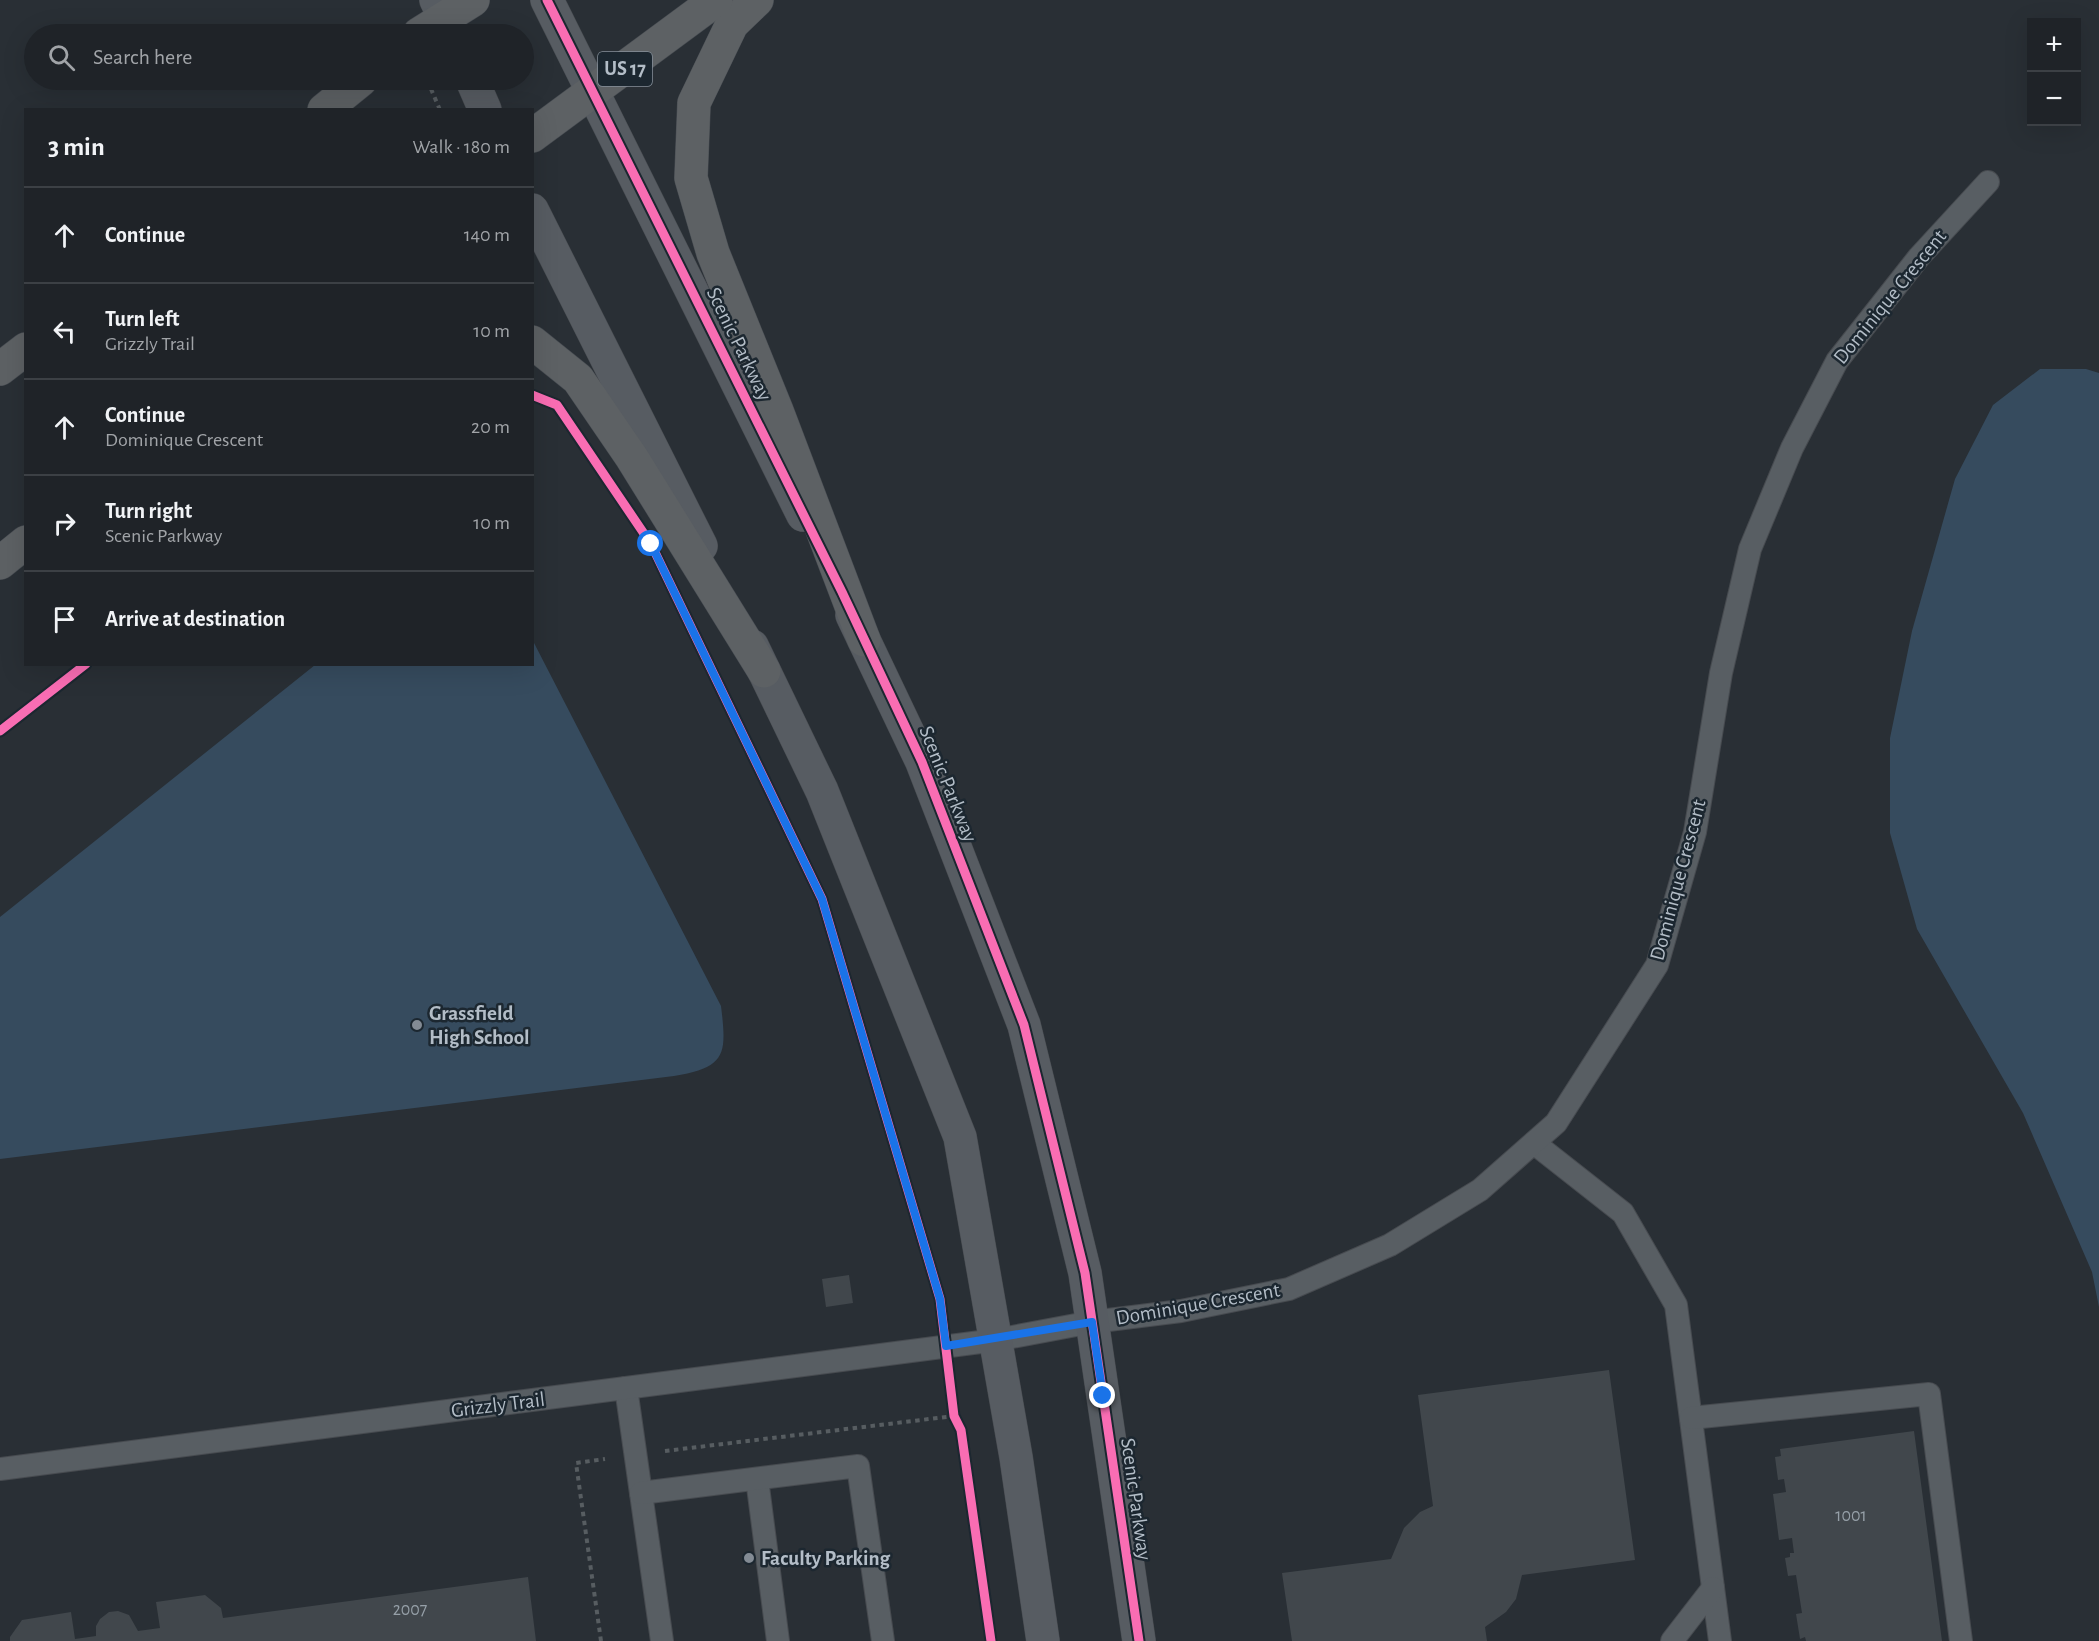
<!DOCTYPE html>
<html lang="en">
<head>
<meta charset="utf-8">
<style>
  body { margin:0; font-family:"Alegreya Sans",sans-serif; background:#272b30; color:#f1f3f6 }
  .controls { position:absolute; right:18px; top:18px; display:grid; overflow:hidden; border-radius:0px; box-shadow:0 6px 24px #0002 }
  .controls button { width:54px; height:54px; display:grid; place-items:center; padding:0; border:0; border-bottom:2px solid #3c4045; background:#1f2328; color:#f1f3f6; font:30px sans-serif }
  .stop { position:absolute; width:18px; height:18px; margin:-14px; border:4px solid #1a73e8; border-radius:50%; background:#fff }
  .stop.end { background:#1a73e8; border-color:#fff; box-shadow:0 2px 6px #0008 }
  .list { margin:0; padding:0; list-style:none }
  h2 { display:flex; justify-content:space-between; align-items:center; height:78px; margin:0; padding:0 24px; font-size:26px }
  h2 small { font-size:20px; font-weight:400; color:#a1a4a8 }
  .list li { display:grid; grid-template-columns:39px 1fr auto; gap:18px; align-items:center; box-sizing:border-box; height:96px; padding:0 24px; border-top:2px solid #3c4045 }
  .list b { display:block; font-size:22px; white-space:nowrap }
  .list p { margin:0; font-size:20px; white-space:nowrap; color:#a1a4a8 }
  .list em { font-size:20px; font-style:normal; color:#a1a4a8 }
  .icon { flex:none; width:33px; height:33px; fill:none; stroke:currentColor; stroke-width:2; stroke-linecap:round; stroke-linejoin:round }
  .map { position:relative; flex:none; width:2099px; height:1641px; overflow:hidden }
  .search { position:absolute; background:#1f2328; box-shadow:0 6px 24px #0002; left:24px; top:24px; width:510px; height:66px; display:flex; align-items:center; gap:15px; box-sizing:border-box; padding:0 21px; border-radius:33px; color:#a1a4a8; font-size:22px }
  .panel { position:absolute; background:#1f2328; box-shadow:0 6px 24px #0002; left:24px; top:108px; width:510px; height:558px; border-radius:0px }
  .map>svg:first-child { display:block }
  .water { fill:#364b5e }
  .building { fill:#41474c }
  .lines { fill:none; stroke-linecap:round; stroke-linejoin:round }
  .lane-casing { stroke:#474b50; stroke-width:24 }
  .secondary-casing { stroke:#474b50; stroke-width:34 }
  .highway-casing { stroke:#464b51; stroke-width:34 }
  .path { stroke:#575d61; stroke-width:4; stroke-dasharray:4.5 4.5; stroke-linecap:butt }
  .lane { stroke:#585e63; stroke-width:22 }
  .secondary { stroke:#575c62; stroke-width:33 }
  .highway { stroke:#5d6164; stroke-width:33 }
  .cycleway-casing { stroke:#1c2730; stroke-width:13 }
  .cycleway { stroke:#f96db3; stroke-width:9 }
  .route { stroke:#1a73e8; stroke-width:8 }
  .poi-dot { fill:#838b94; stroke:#1c2730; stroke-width:2 }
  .labels { text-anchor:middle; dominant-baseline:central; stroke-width:5; stroke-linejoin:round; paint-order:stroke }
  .number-label { font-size:18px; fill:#96a0a8 }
  .shield { fill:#1c2730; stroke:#86909a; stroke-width:1.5 }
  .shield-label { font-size:20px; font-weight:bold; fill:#b3bdc7 }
  .street-label { font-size:21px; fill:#b3bdc7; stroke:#1c2730 }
  .poi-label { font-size:21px; font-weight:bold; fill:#b3bdc7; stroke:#1c2730; text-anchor:start }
</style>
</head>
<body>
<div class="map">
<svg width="2099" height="1641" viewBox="0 0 2099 1641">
  <rect width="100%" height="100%" fill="#292f35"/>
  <g class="water">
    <path d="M2040,369H2086L2099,373V1307L2092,1272L2023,1113L1917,929L1890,833V738L1912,631L1955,479L1993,405Z"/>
    <path d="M533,641L721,1006C727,1055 726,1067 674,1076L0,1159V917L315,665L532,664Z"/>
  </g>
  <g class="building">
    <path d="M849,1275L853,1303L826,1307L822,1279Z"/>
    <path d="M1609,1370L1635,1560L1522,1575L1516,1599L1506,1612L1485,1627L1487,1641H1292L1282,1573L1391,1559L1404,1528L1420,1512L1433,1506L1418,1395Z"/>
    <path d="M1914,1431L1942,1641H1806L1805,1637L1800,1639L1796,1614L1802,1613L1796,1575L1788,1576L1785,1558L1790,1557V1553H1794L1792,1538L1779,1540L1773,1494L1786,1492L1784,1479L1778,1480L1775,1457L1781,1456L1780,1449Z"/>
    <path d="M528,1577L536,1641H10V1637L22,1620L71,1612L75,1639L96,1636V1626L100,1619L109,1612L118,1611L129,1615L138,1631L160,1628L156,1602L205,1595L221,1608L223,1618Z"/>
  </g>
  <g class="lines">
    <g class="lane-casing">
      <g id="lane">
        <path d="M1534,1143L1623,1213L1676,1305L1720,1641"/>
        <path d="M626,1388L662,1641"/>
        <path d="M1691,1418L1929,1394L1961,1641"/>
        <path d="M0,1469L996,1340L1092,1322L1181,1311L1289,1289L1390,1245L1480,1190L1556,1123L1657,965L1695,832L1721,673L1750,549L1792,448L1837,361L1919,257L1988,182"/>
        <path d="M757,1479L778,1641"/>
        <path d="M641,1493L858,1466L883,1641"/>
        <path d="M1672,1641L1713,1588"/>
      </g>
    </g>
    <g class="secondary-casing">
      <g id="secondary">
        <path d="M436,0L453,34"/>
        <path d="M547,0L803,515"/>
        <path d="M472,80L485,110"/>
        <path d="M532,210L701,546"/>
        <path d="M852,615L922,762L1024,1025L1085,1273L1139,1641"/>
        <path d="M752,646L822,791L960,1137L1016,1457L1043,1641"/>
      </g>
    </g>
    <g class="highway-casing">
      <g id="highway">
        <path d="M757,0L732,24L694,103L691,178L713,253L777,411L864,640"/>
        <path d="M419,34L473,0"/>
        <path d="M324,110L361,80"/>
        <path d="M532,136L716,0"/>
        <path d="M532,342L578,379L632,458L764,671"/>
        <path d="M0,369L26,349"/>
        <path d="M0,563L26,542"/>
      </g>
    </g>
    <g class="path">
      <path d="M431,89L440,110"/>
      <path d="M665,1451L954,1416"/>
      <path d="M601,1641L576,1463L605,1459"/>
    </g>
    <use href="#lane" class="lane"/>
    <use href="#secondary" class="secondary"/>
    <use href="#highway" class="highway"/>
    <g class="cycleway-casing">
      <g id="cycleway">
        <path d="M547,0L842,592L922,762L1024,1025L1085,1273L1139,1641"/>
        <path d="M532,395L557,405L651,544L822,899L940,1299L954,1416L961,1430L991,1641"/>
        <path d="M0,731L86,664"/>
      </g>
    </g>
    <use href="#cycleway" class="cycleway"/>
  </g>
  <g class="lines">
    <path class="route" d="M651,544L822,899L940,1299L946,1346L1092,1322L1103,1396"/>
  </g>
  <g class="poi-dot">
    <circle cx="417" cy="1025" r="6"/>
    <circle cx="749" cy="1558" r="6"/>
  </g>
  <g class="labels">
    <g class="number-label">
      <text x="1851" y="1516">1001</text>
      <text x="410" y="1610">2007</text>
    </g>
    <rect class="shield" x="598" y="52" width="54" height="34" rx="4.5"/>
    <g class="shield-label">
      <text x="625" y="69">US 17</text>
    </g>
    <g class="street-label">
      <text transform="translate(1890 297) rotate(-51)">Dominique Crescent</text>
      <text transform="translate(739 344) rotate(64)">Scenic Parkway</text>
      <text transform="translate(948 784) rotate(68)">Scenic Parkway</text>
      <text transform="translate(1678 880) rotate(-75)">Dominique Crescent</text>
      <text transform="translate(1198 1304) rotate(-10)">Dominique Crescent</text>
      <text transform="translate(498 1405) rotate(-7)">Grizzly Trail</text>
      <text transform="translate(1136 1499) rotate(82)">Scenic Parkway</text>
    </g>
    <g class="poi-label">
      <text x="429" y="1013">Grassfield<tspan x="429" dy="24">High School</tspan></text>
      <text x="761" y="1558">Faculty Parking</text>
    </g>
  </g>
</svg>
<div class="controls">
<button>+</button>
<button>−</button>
</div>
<div class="stop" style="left:651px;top:544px"></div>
<div class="stop end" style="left:1103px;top:1396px"></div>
<div class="search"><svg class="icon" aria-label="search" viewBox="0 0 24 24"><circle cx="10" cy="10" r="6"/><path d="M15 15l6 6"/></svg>Search here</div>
<section class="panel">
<h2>3 min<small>Walk · 180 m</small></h2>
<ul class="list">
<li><svg class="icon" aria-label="ahead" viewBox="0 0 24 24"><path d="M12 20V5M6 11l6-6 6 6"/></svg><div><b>Continue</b></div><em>140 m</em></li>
<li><svg class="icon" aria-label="left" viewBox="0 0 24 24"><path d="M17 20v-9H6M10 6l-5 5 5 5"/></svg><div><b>Turn left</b><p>Grizzly Trail</p></div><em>10 m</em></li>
<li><svg class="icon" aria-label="ahead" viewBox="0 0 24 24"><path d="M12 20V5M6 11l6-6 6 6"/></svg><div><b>Continue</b><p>Dominique Crescent</p></div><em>20 m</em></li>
<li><svg class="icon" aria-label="right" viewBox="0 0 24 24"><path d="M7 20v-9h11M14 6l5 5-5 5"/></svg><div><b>Turn right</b><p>Scenic Parkway</p></div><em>10 m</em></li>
<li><svg class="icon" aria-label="arrive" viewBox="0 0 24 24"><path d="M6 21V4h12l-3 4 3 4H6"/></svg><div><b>Arrive at destination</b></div></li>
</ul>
</section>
</div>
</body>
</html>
